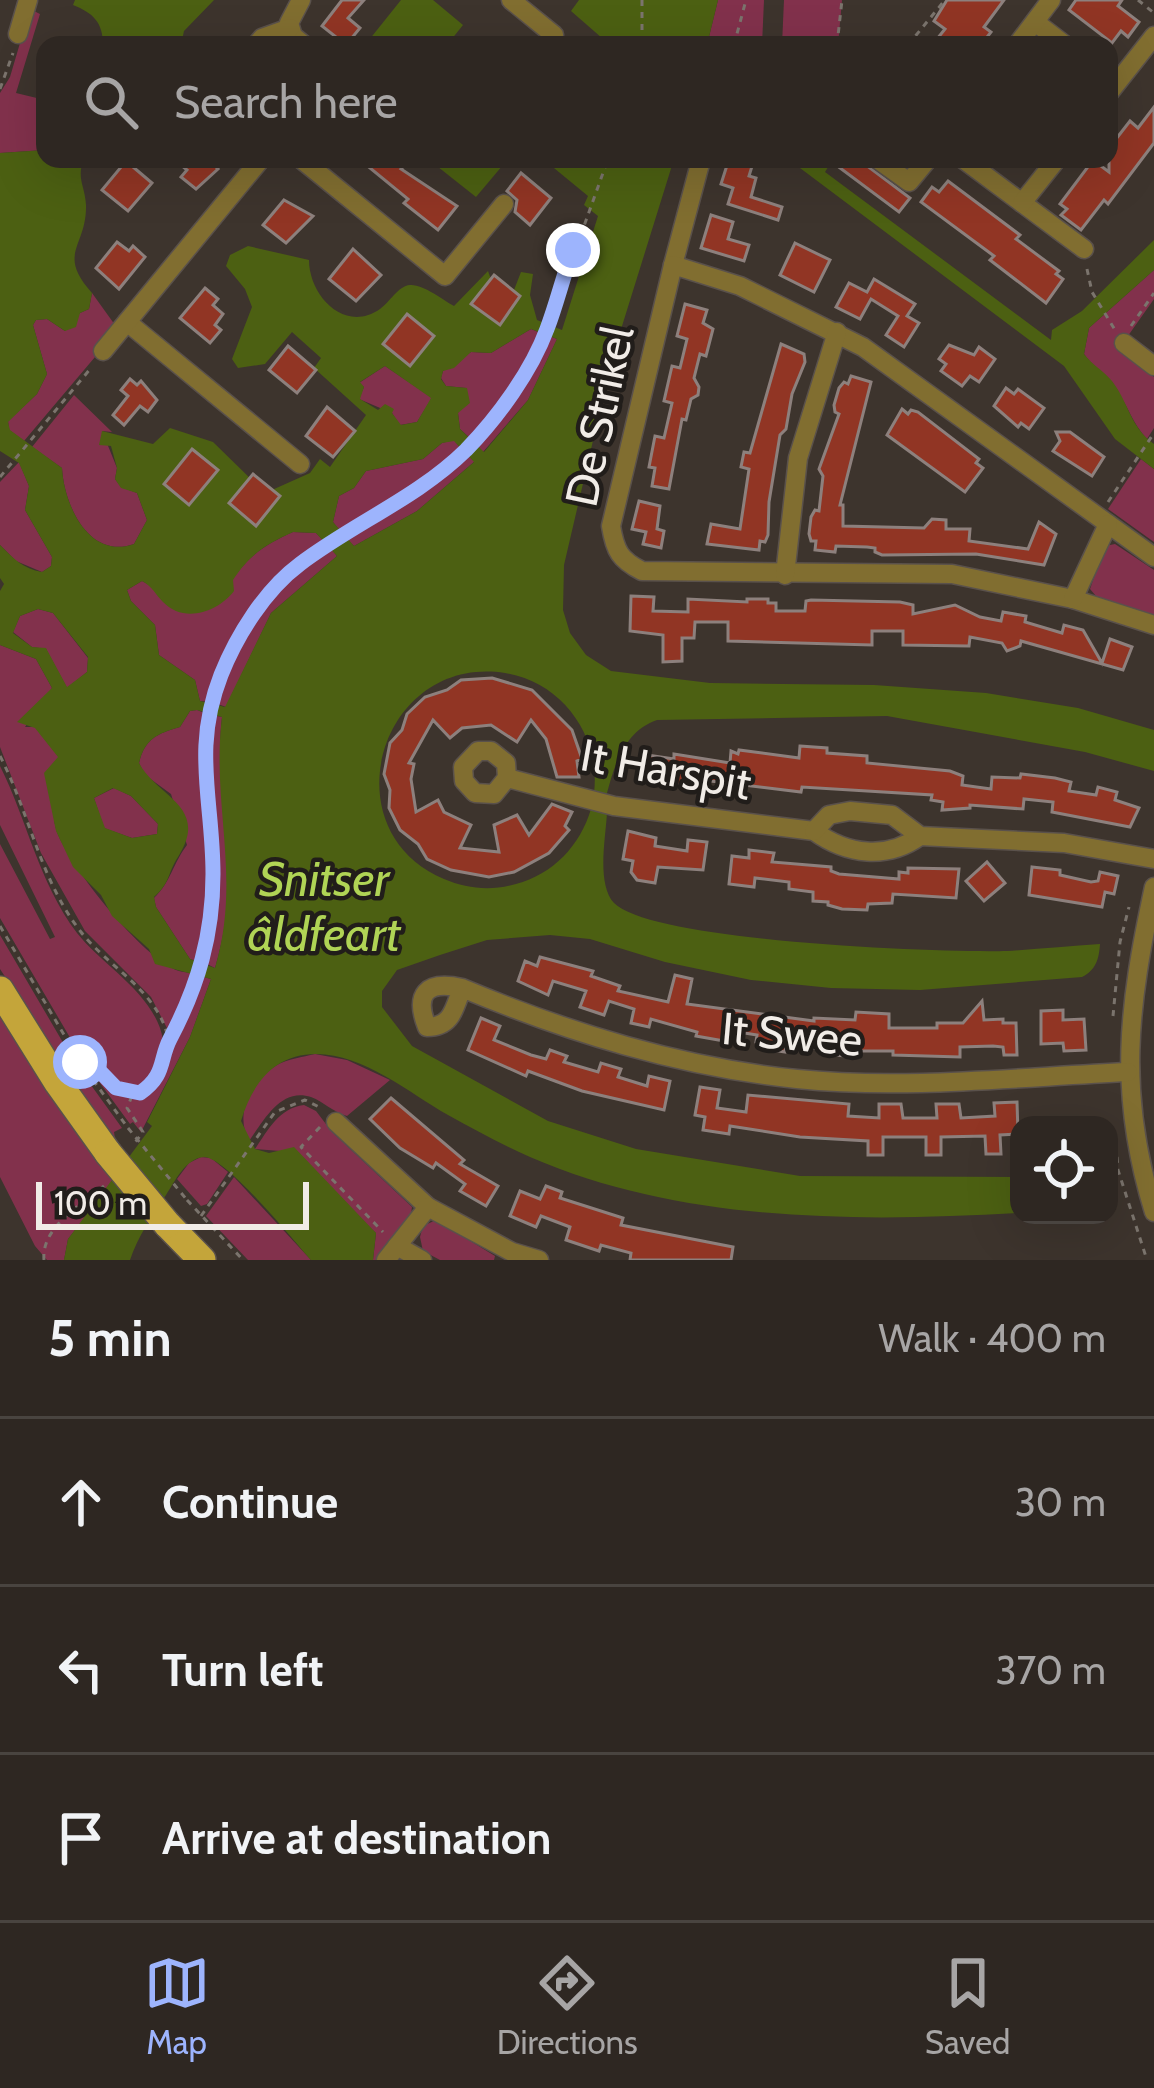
<!DOCTYPE html>
<html lang="en">
<head>
<meta charset="utf-8">
<style>
  body { margin:0; font-family:Cabin,sans-serif; background:#3a332f; color:#f1f3f6 }
  .controls { position:absolute; right:36px; bottom:36px; display:grid; overflow:hidden; border-radius:24px; box-shadow:0 12px 48px #0002 }
  .controls button { width:108px; height:108px; display:grid; place-items:center; padding:0; border:0; border-bottom:3px solid #494440; background:#2e2722; color:#f1f3f6; font:60px sans-serif }
  .scale { position:absolute; left:36px; bottom:30px; width:273px; box-sizing:border-box; padding-left:12px; border:6px solid #f1ece7; border-top:0; font-size:33px; line-height:42px; white-space:nowrap; color:#f1ece7; -webkit-text-stroke:9px #211d1a; paint-order:stroke }
  .stop { position:absolute; width:36px; height:36px; margin:-27px; border:9px solid #9db4fd; border-radius:50%; background:#fff }
  .stop.end { background:#9db4fd; border-color:#fff; box-shadow:0 3px 12px #0008 }
  .list { margin:0; padding:0; list-style:none }
  h2 { display:flex; justify-content:space-between; align-items:center; height:156px; margin:0; padding:0 48px; font-size:51px }
  h2 small { font-size:39px; font-weight:400; color:#a7a5a5 }
  .list li { display:grid; grid-template-columns:78px 1fr auto; gap:36px; align-items:center; box-sizing:border-box; height:168px; padding:0 48px; border-top:3px solid #494440 }
  .list b { display:block; font-size:45px; white-space:nowrap }
  .list em { font-size:39px; font-style:normal; color:#a7a5a5 }
  .icon { flex:none; width:66px; height:66px; fill:none; stroke:currentColor; stroke-width:2; stroke-linecap:round; stroke-linejoin:round }
  .map { position:relative; flex:none; width:1154px; height:1260px; overflow:hidden }
  .search { position:absolute; background:#2e2722; box-shadow:0 12px 48px #0002; left:36px; right:36px; top:36px; height:132px; display:flex; align-items:center; gap:30px; box-sizing:border-box; padding:0 42px; border-radius:24px; color:#a7a5a5; font-size:45px }
  .sheet { height:660px; background:#2e2722 }
  nav { display:flex; justify-content:space-around; align-items:center; box-sizing:border-box; height:168px; border-top:3px solid #494440; background:#2e2722; font-size:33px; color:#a7a5a5 }
  nav a { display:grid; justify-items:center; gap:6px }
  nav .on { color:#9db4fd }
  .map>svg:first-child { display:block }
  .green { fill:#82314c }
  .water { fill:#4c6012; fill-rule:evenodd }
  .building { fill:#913524; stroke:#8d807d; stroke-width:3 }
  .lines { fill:none; stroke-linecap:round; stroke-linejoin:round }
  .minor-casing { stroke:#5a514b; stroke-width:21 }
  .primary-casing { stroke:#5a514b; stroke-width:30 }
  .path { stroke:#7b746d; stroke-width:3; stroke-dasharray:6 6; stroke-linecap:butt }
  .minor { stroke:#816e30; stroke-width:18 }
  .primary { stroke:#c4a53a; stroke-width:27 }
  .primary-bridge-casing { stroke:#5a514b; stroke-width:30; stroke-linecap:butt }
  .path-bridge { stroke:#7b746d; stroke-width:3; stroke-dasharray:6 6; stroke-linecap:butt }
  .primary-bridge { stroke:#c4a53a; stroke-width:27 }
  .route { stroke:#9db4fd; stroke-width:15 }
  .labels { text-anchor:middle; dominant-baseline:central; stroke-width:9; stroke-linejoin:round; paint-order:stroke }
  .street-label { font-size:45px; fill:#f1ece7; stroke:#211d1a }
  .water-label { font-size:48px; font-style:italic; fill:#b0d455; stroke:#211d1a }
</style>
</head>
<body>
<div class="map">
<svg width="1154" height="1260" viewBox="0 0 1154 1260">
  <rect width="100%" height="100%" fill="#3d342d"/>
  <g class="green">
    <path d="M718,0H764L762,45H707Z"/>
    <path d="M784,0H842L838,45H782Z"/>
    <path d="M30,9L40,14L16,93L45,100V150L0,153V93L10,77Z"/>
    <path d="M1154,270V299L1118,350L1154,377V428L1147,439C1132,423 1129,407 1116,390C1106,376 1094,368 1084,354L1089,328Z"/>
    <path d="M92,293L115,325L95,357L24,441L9,430L8,421L37,394L47,374L33,325L36,320L47,319L65,331L80,313L89,309Z"/>
    <path d="M531,329L543,334C523,373 499,407 472,440L460,429L458,413L466,388L446,386L441,378L443,371L471,352L491,353Z"/>
    <path d="M547,335L557,339L528,400L483,452L475,443L515,390Z"/>
    <path d="M385,366L432,398L417,422L400,425L392,413L359,399L364,387L359,383Z"/>
    <path d="M74,395L112,432L102,431L117,468L115,479L121,487L137,493L147,520L134,544C89,560 64,505 62,468L32,447Z"/>
    <path d="M454,440L462,450L425,481L347,531L341,532L333,522L339,496L354,488L366,471L423,459L442,443Z"/>
    <path d="M465,453L475,461L417,511L354,546L348,540L350,535L428,484Z"/>
    <path d="M1141,459L1154,469V542L1108,509Z"/>
    <path d="M19,462L29,486L25,510L52,557L51,566L42,572L16,561L0,545V482Z"/>
    <path d="M293,532L316,533L325,542C270,577 231,639 211,702L200,701L195,680L159,655L155,625L131,601L127,590L142,581L151,586L232,580C249,555 266,544 293,532Z"/>
    <path d="M1115,544L1154,570V617L1096,596L1090,589L1105,546Z"/>
    <path d="M332,550L337,556L271,613L226,707L215,703C231,653 258,599 300,566C313,556 320,558 332,550Z"/>
    <path d="M38,609L53,613L88,658L87,672L67,688L46,649L32,647L13,632L20,616Z"/>
    <path d="M0,645L36,659L52,688L25,727H35L59,757C57,778 49,812 57,832C70,867 143,959 179,971C185,973 191,972 197,975L171,1036L151,997L85,931L41,853L0,747Z"/>
    <path d="M197,710L207,714L201,756L210,896L200,962L190,959L156,907L154,898C171,882 173,863 187,845L171,794L145,775L139,763C145,739 156,734 180,727L190,711Z"/>
    <path d="M212,715L222,717C216,767 228,816 229,866C229,901 225,935 215,968L205,963L215,896L206,756Z"/>
    <path d="M0,766C28,822 38,881 77,933C103,966 156,995 163,1040C165,1059 152,1077 139,1087L118,1085L94,1056L79,1053L0,918V844L50,939L55,937L0,825Z"/>
    <path d="M114,788L131,796L158,824L157,834L132,838L104,828L94,798Z"/>
    <path d="M0,935L75,1063L122,1128L114,1132L116,1145L0,969Z"/>
    <path d="M200,976L211,979L190,1037L141,1132L133,1122L130,1124L86,1064C99,1073 106,1091 122,1096C161,1108 164,1062 174,1039C183,1018 193,998 200,976Z"/>
    <path d="M0,1007L114,1181L68,1239L64,1260H47L35,1246L0,1177Z"/>
    <path d="M315,1054L347,1060L390,1080L347,1116C333,1112 324,1102 311,1097C281,1087 264,1120 249,1141C234,1113 251,1081 277,1065C287,1059 303,1057 315,1054Z"/>
    <path d="M304,1105L316,1111L332,1132L412,1207L410,1221L379,1260H373L376,1233L280,1151L255,1149C268,1130 279,1108 304,1105Z"/>
    <path d="M201,1157L211,1158L228,1172L207,1204L201,1206L177,1179L189,1163Z"/>
    <path d="M234,1177L311,1260H248L206,1216Z"/>
    <path d="M436,1220L495,1256L494,1260H440L423,1251L420,1237L423,1226Z"/>
  </g>
  <g class="water">
    <path d="M75,0H214L184,31L181,45H103C103,22 93,13 73,5Z"/>
    <path d="M401,0H433L463,25L447,45H365Z"/>
    <path d="M579,0H718L707,45H610L571,11Z"/>
    <path d="M45,150V159H84C76,178 85,186 86,205C87,247 56,253 92,293L89,309L80,313L76,327L65,331L47,319L36,320L33,325L47,374L37,394L8,422L10,430L62,468C64,505 89,560 134,544L147,520L137,493L121,488L115,479L117,468L111,446L99,445L102,431L153,444L170,428L213,442L258,486L272,490L310,473L320,459L330,467L366,415L314,368L321,358L292,332L265,364L238,368L232,359L252,307L245,289L226,266L230,255L248,246L309,260C309,295 344,334 380,309C390,302 398,286 410,285C423,284 443,300 454,306L488,271L493,285L514,290L521,272L533,274L530,295L537,320L562,330L598,216L584,205L588,196L543,159H674L613,355L564,565L563,610L570,633L586,655L611,671L710,683L874,685L986,693L1078,708L1154,730V771L1085,752L887,716L657,720C625,731 615,763 607,793H594C601,736 562,682 505,673C380,654 328,830 444,879C467,889 492,891 516,884C553,874 580,846 591,809L607,812C606,837 596,883 614,903C653,942 943,953 1007,951C1038,949 1069,946 1100,944C1099,959 1096,970 1082,977L920,990L831,988L751,980L665,962L590,939L550,935L487,940L440,955L397,970L382,991V1007L412,1046L548,1121L636,1149L800,1176L1019,1177V1213C857,1222 682,1223 530,1157C503,1145 475,1130 448,1115C409,1093 364,1054 316,1054C273,1054 252,1085 241,1121L255,1149L269,1153L294,1147L376,1233L373,1260H311C294,1241 226,1157 204,1157C186,1158 175,1181 166,1195C152,1216 138,1236 130,1260H64L68,1239L152,1126L147,1122L190,1037L211,979L155,964L149,949L112,916L101,895L73,867L56,831L44,773L58,757L35,728L17,722L52,688L36,659L0,645V591L4,584L0,578V545C13,558 23,569 42,572L51,566L52,557L25,510L29,486L19,463L0,451V153ZM531,329L557,339L528,400L484,452L460,429L458,413L470,403L467,388L446,386L441,379L443,371L454,368L471,352L491,353ZM385,366L431,398L417,422L401,425L392,413L394,409L385,404L378,410L360,399L364,387L360,382ZM454,441L474,462L417,511L354,546L333,522L339,496L354,488L366,471L423,459L442,443ZM293,532L316,533L337,556L271,613L225,707L200,701L195,680L159,655L155,625L131,601L127,590L142,581C153,587 155,594 163,602C184,624 218,612 234,591L233,580C249,555 266,544 293,532ZM38,609L53,613L88,657L87,672L67,687L46,648L32,647L13,633L20,616ZM197,710L222,717C211,805 242,877 215,968L190,959L156,907L154,897C171,882 167,874 178,857C210,806 158,798 139,763C145,739 156,734 180,727L190,711ZM113,788L131,796L158,824L157,834L132,838L105,828L94,798Z"/>
    <path d="M428,159H508L476,197Z"/>
    <path d="M788,159H827L830,164L825,172L1051,340L1052,330L1082,311L1154,240V270L1089,328L1084,354C1092,365 1103,370 1112,381C1129,403 1130,427 1154,444V469L1115,439L1064,366Z"/>
  </g>
  <g class="building">
    <path d="M342,0H364L348,18L360,28L346,45L322,26Z"/>
    <path d="M947,0H1004L984,27L991,32L981,45H945L937,39L945,29L934,21Z"/>
    <path d="M1076,0H1122L1118,6L1139,22L1128,37L1121,31L1112,43L1069,10Z"/>
    <path d="M1154,107V143L1108,204L1104,200L1081,230L1061,215L1067,209L1060,204L1093,160L1109,172V148L1130,121L1138,128Z"/>
    <path d="M174,159H220L215,166L218,169L196,189L181,177L187,170Z"/>
    <path d="M359,159H410L401,169L457,206L438,230L404,203L408,199Z"/>
    <path d="M729,159L753,163L749,176L756,178L751,197L782,207L778,220L728,204L733,188L721,184Z"/>
    <path d="M828,159H858L910,198L899,212Z"/>
    <path d="M126,161L152,183L128,211L102,190Z"/>
    <path d="M521,173L551,198L530,225L515,212L517,200L507,191Z"/>
    <path d="M948,181L1020,235L1016,239L1059,271L1056,274L1063,279L1046,303L990,260L994,256L921,202L932,187L939,192Z"/>
    <path d="M284,200L313,216L286,243L263,225Z"/>
    <path d="M711,215L733,222L728,239L749,245L744,261L701,248Z"/>
    <path d="M117,242L129,251L133,246L145,257L119,289L96,268Z"/>
    <path d="M795,243L830,260L814,292L780,275Z"/>
    <path d="M353,249L381,275L356,301L329,279Z"/>
    <path d="M494,275L520,296L500,325L471,304Z"/>
    <path d="M874,279L915,304L907,316L919,323L904,347L886,335L898,316L871,299L860,319L836,307L849,283L867,292Z"/>
    <path d="M205,288L218,299L213,305L223,314L215,325L221,330L210,343L180,318Z"/>
    <path d="M685,304L707,310L703,323L713,329L706,356L700,354L694,378L699,387L698,395L691,399L686,420L682,419L669,489L652,486L655,468L649,467L655,436L664,438L672,403L664,401L672,366L680,368L687,339L677,336Z"/>
    <path d="M407,314L434,336L410,366L383,344Z"/>
    <path d="M781,344L804,354L805,362L792,394L786,429L780,435L769,502L768,535L765,542L760,541L759,550L707,544L711,524L740,529L749,469L741,467L744,452L750,453Z"/>
    <path d="M949,345L974,355L979,347L995,359L979,382L970,376L962,386L941,371L946,364L939,359Z"/>
    <path d="M288,346L316,370L297,393L269,370Z"/>
    <path d="M851,376L871,382L840,505H843V526L924,528L932,519L946,520V529H970L969,541L1028,549L1039,522L1056,534L1044,565L976,554L882,555L875,552V548L867,547L836,546L835,552L815,550L816,541H811L809,534L811,517L815,510L819,511L823,476L819,469L839,414L835,412L834,405L839,388L844,382L848,384Z"/>
    <path d="M130,379L137,385L141,381L157,400L148,412L140,406L124,425L113,415L128,396L121,390Z"/>
    <path d="M1006,388L1014,394L1018,389L1044,408L1029,429L1021,423L1018,427L994,406Z"/>
    <path d="M327,407L355,431L333,457L306,436Z"/>
    <path d="M902,409L908,414L911,410L918,412L979,459L976,463L983,468L965,492L887,435Z"/>
    <path d="M1056,432H1070L1104,457L1092,476L1053,451L1060,441Z"/>
    <path d="M192,449L218,470L189,505L164,484Z"/>
    <path d="M253,474L280,496L256,526L229,503Z"/>
    <path d="M639,501L660,506L657,529L664,531L661,548L643,544L646,532L632,529Z"/>
    <path d="M631,596L654,597L653,611L688,612V599L747,602V599H768V603H776V611H805L806,601L811,600L900,602L913,605V614L955,605L980,617L1001,621L1003,612L1026,616L1025,622L1062,633L1064,625L1083,630L1102,663L1110,639L1132,647L1123,670L1021,641L1020,646L1007,651L1002,643L970,637L969,646L903,645V631H872V645L728,641V622H695L694,638H682V661L663,662V635L630,631Z"/>
    <path d="M492,678L532,690L572,730L582,759L577,761L579,777H557L546,739L531,720L517,742L491,725L462,728L450,738L433,720L409,763L414,764L411,779L416,812L438,800L444,812L471,825L460,848L499,852L494,825L517,815L529,835L552,804L572,812L565,826L569,830L549,853L514,872L489,877L451,870L427,859L418,844L400,830L389,808L390,790L384,774L390,743L402,730L407,714L425,697L447,690L461,680Z"/>
    <path d="M800,746L827,748V753L867,756V763L950,771L963,776L962,785L991,789L992,777L1020,778L1021,774L1055,778L1071,782L1069,791L1096,795L1098,787L1117,792L1115,800L1139,808L1130,827L1052,812L1053,802L1024,799L1023,809L970,805V808L942,810L943,802L931,800L932,795L802,787L801,792L702,780L701,787L643,782L647,755L674,759V754L730,763L731,751L738,754L739,750L799,758Z"/>
    <path d="M628,831L656,838L655,846L687,851L688,840L707,842L703,870L658,867L655,883L637,880L631,872L633,861L623,859Z"/>
    <path d="M749,850L774,853L772,862L831,867V871L839,874L899,879V872L908,873V868L959,869L956,898L893,894L892,903L868,904L867,910L842,909L828,905V902L813,901V892L789,889V882L755,878L754,887L729,884L732,856L749,858Z"/>
    <path d="M987,862L1005,883L984,901L966,881Z"/>
    <path d="M1032,867L1060,870V875L1091,882L1098,881L1100,872L1118,876L1114,894L1105,892L1102,907L1029,895Z"/>
    <path d="M540,957L593,971L591,976L620,986L618,991L668,1002L675,975L692,979L687,1004L814,1021V1018L855,1020L856,1012L889,1014V1028H937V1023H963L982,1001L984,1020L1003,1019V1023H1016L1017,1055H1004L1003,1047L993,1046L960,1047V1057L893,1055V1051H859L858,1057L822,1054V1049L786,1045L785,1052L766,1049L767,1043L756,1042L757,1035L726,1030L724,1041L696,1036L697,1032L651,1019L649,1027L631,1023L634,1009L609,1001L604,1015L580,1007L586,991L553,981L548,995L518,981L525,961L537,966Z"/>
    <path d="M1063,1010V1020L1084,1019L1086,1050L1064,1051L1063,1043L1041,1044V1011Z"/>
    <path d="M481,1018L500,1026L494,1040L531,1055L546,1059L550,1050L567,1056L564,1062L598,1072L601,1063L621,1069L618,1077L647,1086L649,1076L670,1081L664,1110L582,1091L528,1071L526,1076L468,1050Z"/>
    <path d="M700,1087L720,1090L717,1108L746,1112L748,1095L849,1104L848,1116L879,1118V1104H901L903,1118H937L936,1104H959L961,1118L995,1116L994,1103L1017,1102L1018,1134L1000,1135L1001,1154H986L985,1136L941,1137V1155H926V1137H883V1155H868V1141L800,1137L730,1126L729,1134L703,1130L705,1117L695,1115Z"/>
    <path d="M391,1098L464,1160L460,1164L498,1186L486,1206L460,1191L465,1184L436,1163L433,1168L400,1148L370,1119Z"/>
    <path d="M546,1186L562,1192L560,1198L623,1218L621,1225L733,1247L731,1260H630L631,1253L601,1245L599,1251L566,1240L570,1227L541,1216L536,1227L510,1216L520,1191L540,1199Z"/>
  </g>
  <g class="lines">
    <g class="minor-casing">
      <g id="minor">
        <path d="M301,0L289,23L293,36L304,45"/>
        <path d="M511,0L554,35"/>
        <path d="M1035,22L1065,45"/>
        <path d="M18,34L28,0"/>
        <path d="M256,45L262,38L290,28"/>
        <path d="M1017,45L1051,0"/>
        <path d="M1109,93L1154,36"/>
        <path d="M301,159L445,276L504,204"/>
        <path d="M877,159L909,182L928,159"/>
        <path d="M963,159L1084,249"/>
        <path d="M1022,203L1057,159"/>
        <path d="M673,265L701,160"/>
        <path d="M127,322L300,464"/>
        <path d="M1124,343L1154,366"/>
        <path d="M103,351L261,159"/>
        <path d="M1154,557L863,347L740,286L673,265L611,526C615,551 620,560 642,571L952,574L1073,599L1154,625"/>
        <path d="M785,575L798,458L837,332"/>
        <path d="M1073,599L1108,524"/>
        <path d="M507,778L494,794L475,793L464,781L463,767L478,751H491L506,763L507,778L614,806L814,831C847,855 887,860 920,836"/>
        <path d="M814,831L829,815L850,811L892,815L920,836L1064,843L1154,859"/>
        <path d="M1154,887C1128,1007 1117,1093 1154,1212"/>
        <path d="M462,988C454,1009 452,1027 427,1027C414,994 426,980 462,988C570,1033 680,1067 797,1079C906,1090 1019,1077 1128,1072"/>
        <path d="M336,1122L428,1207L512,1252L539,1260"/>
        <path d="M397,1246L422,1260"/>
        <path d="M386,1260L428,1207"/>
      </g>
    </g>
    <g class="primary-casing">
      <g id="primary">
        <path d="M0,990L58,1083L108,1153"/>
        <path d="M167,1224L202,1260"/>
      </g>
    </g>
    <g class="path">
      <path d="M642,0V45"/>
      <path d="M1138,0L1154,13"/>
      <path d="M734,45L746,0"/>
      <path d="M837,45L842,0"/>
      <path d="M908,45L945,0"/>
      <path d="M0,89L13,53"/>
      <path d="M1087,269L1092,292L1115,330"/>
      <path d="M1131,326L1154,293"/>
      <path d="M0,477L91,368"/>
      <path d="M1108,502L1154,433"/>
      <path d="M0,756C30,814 40,880 81,932C107,966 159,992 168,1038C172,1058 156,1082 140,1093L116,1088L90,1061L80,1062"/>
      <path d="M0,926L80,1062L128,1128"/>
      <path d="M1113,1016L1120,942L1129,907"/>
      <path d="M168,1040L179,1028L189,1004L208,930L213,869L203,756L222,673L259,607L288,575L444,469L501,408L545,335L608,159"/>
      <path d="M132,1096L127,1108L143,1132L134,1144"/>
      <path d="M320,1127L301,1147L383,1232"/>
      <path d="M1115,1133L1118,1170L1147,1260"/>
      <path d="M187,1200L243,1260"/>
      <path d="M201,1216L275,1112L305,1100L321,1108"/>
      <path d="M44,1260C41,1227 81,1205 104,1186"/>
    </g>
    <use href="#minor" class="minor"/>
    <use href="#primary" class="primary"/>
    <g class="primary-bridge-casing">
      <path id="primary-bridge" d="M108,1153L167,1224"/>
    </g>
    <path class="path-bridge" d="M128,1128L187,1200"/>
    <use href="#primary-bridge" class="primary-bridge"/>
  </g>
  <g class="lines">
    <path class="route" d="M80,1062L90,1061L116,1088L140,1093C166,1075 159,1060 170,1039C198,986 213,935 213,874C213,800 192,749 221,675C237,635 265,590 300,564C354,523 417,498 466,450C498,417 531,372 547,329C557,303 563,276 573,250"/>
  </g>
  <g class="labels">
    <g class="street-label">
      <text transform="translate(599 416) rotate(-78)">De Strikel</text>
      <text transform="translate(666 769) rotate(10)">It Harspit</text>
      <text transform="translate(792 1034) rotate(5)">It Swee</text>
    </g>
    <g class="water-label">
      <text x="324" y="879">Snitser<tspan x="324" dy="55">âldfeart</tspan></text>
    </g>
  </g>
</svg>
<div class="controls">
<button><svg class="icon" aria-label="locate" viewBox="0 0 24 24"><circle cx="12" cy="12" r="6"/><path d="M12 2v4M12 18v4M2 12h4M18 12h4"/></svg></button>
</div>
<div class="scale">100 m</div>
<div class="stop" style="left:80px;top:1062px"></div>
<div class="stop end" style="left:573px;top:250px"></div>
<div class="search"><svg class="icon" aria-label="search" viewBox="0 0 24 24"><circle cx="10" cy="10" r="6"/><path d="M15 15l6 6"/></svg>Search here</div>
</div>
<section class="sheet">
<h2>5 min<small>Walk · 400 m</small></h2>
<ul class="list">
<li><svg class="icon" aria-label="ahead" viewBox="0 0 24 24"><path d="M12 20V5M6 11l6-6 6 6"/></svg><div><b>Continue</b></div><em>30 m</em></li>
<li><svg class="icon" aria-label="left" viewBox="0 0 24 24"><path d="M17 20v-9H6M10 6l-5 5 5 5"/></svg><div><b>Turn left</b></div><em>370 m</em></li>
<li><svg class="icon" aria-label="arrive" viewBox="0 0 24 24"><path d="M6 21V4h12l-3 4 3 4H6"/></svg><div><b>Arrive at destination</b></div></li>
</ul>
</section>
<nav>
<a class="on"><svg class="icon" aria-label="map" viewBox="0 0 24 24"><path d="M3 6l6-2 6 2 6-2v14l-6 2-6-2-6 2zM9 4v14M15 6v14"/></svg>Map</a>
<a><svg class="icon" aria-label="directions" viewBox="0 0 24 24"><path d="M12 3l9 9-9 9-9-9zM9 14v-3h6M13 9l2 2-2 2"/></svg>Directions</a>
<a><svg class="icon" aria-label="saved" viewBox="0 0 24 24"><path d="M7 4h10v16l-5-4-5 4z"/></svg>Saved</a>
</nav>
</body>
</html>
